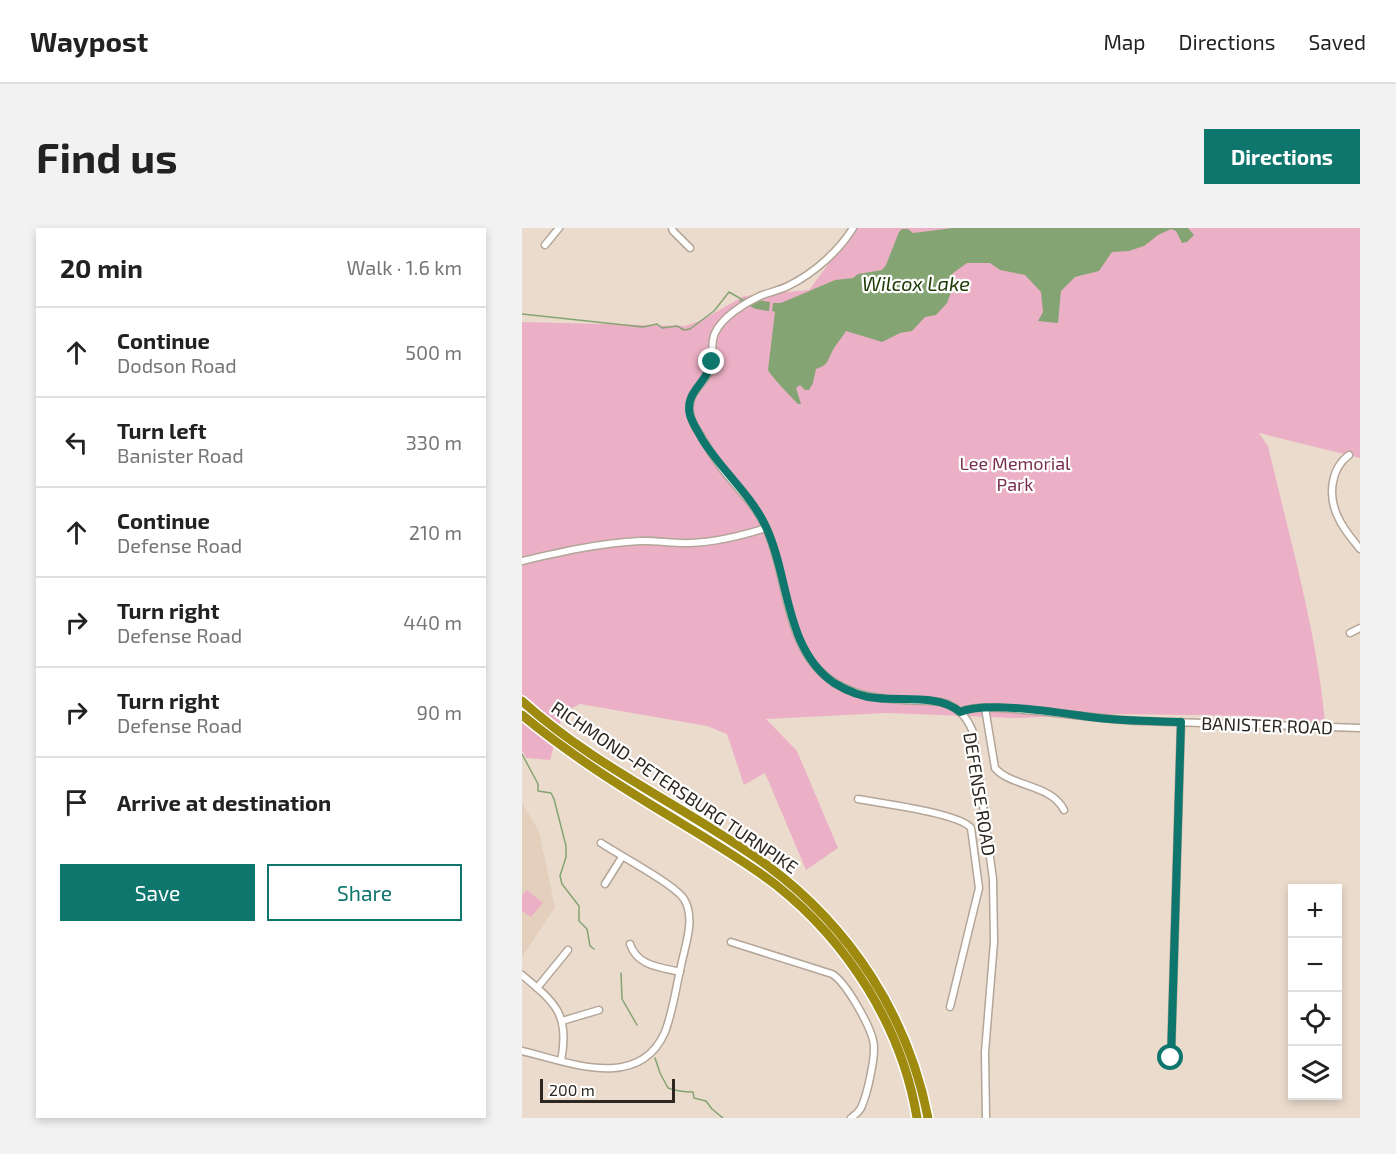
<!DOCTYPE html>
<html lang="en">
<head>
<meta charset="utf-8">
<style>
  body { margin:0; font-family:"Exo 2",sans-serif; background:#f2f2f2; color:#222 }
  .controls { position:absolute; right:18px; bottom:18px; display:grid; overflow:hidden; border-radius:0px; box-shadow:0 3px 9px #0003 }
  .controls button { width:54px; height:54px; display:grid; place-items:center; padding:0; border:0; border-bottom:2px solid #e0e0e0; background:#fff; color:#222; font:30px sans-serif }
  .scale { position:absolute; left:18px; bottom:15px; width:135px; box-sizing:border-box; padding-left:6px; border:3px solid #2c2721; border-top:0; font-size:16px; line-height:21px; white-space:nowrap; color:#2c2721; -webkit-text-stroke:4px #fff; paint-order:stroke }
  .stop { position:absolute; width:18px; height:18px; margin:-14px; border:4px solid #0f766e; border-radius:50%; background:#fff }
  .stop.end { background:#0f766e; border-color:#fff; box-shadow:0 2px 6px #0008 }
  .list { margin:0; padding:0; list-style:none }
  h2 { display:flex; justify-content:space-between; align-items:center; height:78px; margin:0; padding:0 24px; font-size:26px }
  h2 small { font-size:20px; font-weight:400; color:#767676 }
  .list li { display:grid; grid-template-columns:39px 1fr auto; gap:18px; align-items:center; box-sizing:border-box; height:90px; padding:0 24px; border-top:2px solid #e0e0e0 }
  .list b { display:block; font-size:22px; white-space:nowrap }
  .list p { margin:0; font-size:20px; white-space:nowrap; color:#767676 }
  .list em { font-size:20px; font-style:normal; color:#767676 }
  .actions { display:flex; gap:12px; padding:18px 24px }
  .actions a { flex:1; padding:14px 0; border:2px solid #0f766e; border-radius:0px; text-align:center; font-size:21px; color:#0f766e }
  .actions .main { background:#0f766e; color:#fff }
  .icon { flex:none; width:33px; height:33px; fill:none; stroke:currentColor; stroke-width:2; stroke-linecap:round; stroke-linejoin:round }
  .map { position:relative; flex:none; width:838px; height:890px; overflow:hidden; border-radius:0px }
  header { display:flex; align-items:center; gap:36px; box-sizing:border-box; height:84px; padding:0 30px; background:#fff; border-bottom:2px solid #e0e0e0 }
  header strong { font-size:28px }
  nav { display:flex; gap:33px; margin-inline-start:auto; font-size:21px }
  .intro { display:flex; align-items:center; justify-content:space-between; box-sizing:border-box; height:144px; padding:0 36px }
  h1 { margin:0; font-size:42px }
  .button { padding:15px 27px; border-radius:0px; background:#0f766e; color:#fff; font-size:21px; font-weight:700 }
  main { display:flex; gap:36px; padding:0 36px }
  aside { flex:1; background:#fff; border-radius:0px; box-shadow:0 3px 9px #0003 }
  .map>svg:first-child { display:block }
  .built { fill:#e4cfbc }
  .green { fill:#ebb0c5 }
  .water { fill:#85a473 }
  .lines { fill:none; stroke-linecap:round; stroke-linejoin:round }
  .stream { stroke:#85a473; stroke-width:1.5 }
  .minor-casing { stroke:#b3a597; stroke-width:9 }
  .highway-casing { stroke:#fff; stroke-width:12 }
  .minor { stroke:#fff; stroke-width:6 }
  .highway { stroke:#9d8a0f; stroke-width:9 }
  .route { stroke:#0f766e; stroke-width:8 }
  .labels { text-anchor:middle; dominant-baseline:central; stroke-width:4.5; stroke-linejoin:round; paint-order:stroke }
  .park-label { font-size:18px; fill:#78304f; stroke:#fff }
  .street-label { font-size:18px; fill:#2c2721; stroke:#fff }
  .water-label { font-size:20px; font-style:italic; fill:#203d07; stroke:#fff }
</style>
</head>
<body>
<header>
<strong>Waypost</strong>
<nav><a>Map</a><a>Directions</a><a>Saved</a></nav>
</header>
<div class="intro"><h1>Find us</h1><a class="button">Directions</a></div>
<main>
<aside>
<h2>20 min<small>Walk · 1.6 km</small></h2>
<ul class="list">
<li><svg class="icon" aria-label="ahead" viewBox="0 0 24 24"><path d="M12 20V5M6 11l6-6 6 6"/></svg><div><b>Continue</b><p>Dodson Road</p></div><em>500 m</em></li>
<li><svg class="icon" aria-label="left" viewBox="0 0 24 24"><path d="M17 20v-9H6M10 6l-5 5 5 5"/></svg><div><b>Turn left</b><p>Banister Road</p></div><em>330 m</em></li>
<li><svg class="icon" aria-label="ahead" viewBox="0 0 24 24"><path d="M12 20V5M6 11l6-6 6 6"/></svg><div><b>Continue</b><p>Defense Road</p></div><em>210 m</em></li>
<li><svg class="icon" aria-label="right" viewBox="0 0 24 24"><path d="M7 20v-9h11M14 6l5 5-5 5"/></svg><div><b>Turn right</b><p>Defense Road</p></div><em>440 m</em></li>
<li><svg class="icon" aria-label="right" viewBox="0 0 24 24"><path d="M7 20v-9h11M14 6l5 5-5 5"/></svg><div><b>Turn right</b><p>Defense Road</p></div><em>90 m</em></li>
<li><svg class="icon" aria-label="arrive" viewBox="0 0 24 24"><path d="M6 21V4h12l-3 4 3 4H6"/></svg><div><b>Arrive at destination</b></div></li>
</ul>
<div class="actions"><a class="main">Save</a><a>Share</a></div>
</aside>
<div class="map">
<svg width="838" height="890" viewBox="0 0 838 890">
  <rect width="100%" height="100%" fill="#ebdbcd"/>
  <path class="built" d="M0,575L17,603L33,679L0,729Z"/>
  <g class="green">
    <path d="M329,0H838V230L737,205L746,218C767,308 795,404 803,495L733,488L598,486L493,490L365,485L244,491L275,523L316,620L284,642L243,545L222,557L205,506L185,498L58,476L41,485L28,532L4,530L0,522V94L163,98L180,92L222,68L287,62L316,23Z"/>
    <path d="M5,662L21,675L9,689L0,683V667Z"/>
  </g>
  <g class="water">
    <path d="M431,0H666L672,7L665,14L660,15L654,3L649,1L636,7L622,18L607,23L590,24L577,43L553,49L539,63L536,95L516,93L521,84L519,64L503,47L478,42L468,35H445L431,45L429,49L431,59L425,75L414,87L403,89L390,103L378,105L360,114L324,103C320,110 313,117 310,124C305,134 306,137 294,141L291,155L287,162H283L278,157L274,160L279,176H276C269,169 249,148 246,142L253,84L250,83L251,75H259L313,52L331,50L336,46L360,42L364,37L377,4L380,1H386L391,5Z"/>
    <path d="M224,70L248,74L247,83L234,81L217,73Z"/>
  </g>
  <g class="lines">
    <g class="stream">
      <path d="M0,86L121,99L135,96L140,100L155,98L162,102L168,101L192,83L207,64L221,72"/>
      <path d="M0,526L16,556V563L29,565L32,571L44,618V629L38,648L40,656L57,678V693L65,701L68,718L72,721"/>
      <path d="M99,745L100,771L115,797"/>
      <path d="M133,830L138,845L146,860C154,863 161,864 171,864L172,870L184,873L190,881L201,890"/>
    </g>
    <g class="minor-casing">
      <g id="minor">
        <path d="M150,0L151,3L168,20"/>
        <path d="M331,0C317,23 292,45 268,57C259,62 248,64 238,68C223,75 200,89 193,105C187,117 194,133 187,145C179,158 165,166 168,184C169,192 174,201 179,208C186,220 193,231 201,242C216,261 234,277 244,300C265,345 262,412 301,446C334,475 377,471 418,474C434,477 445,489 451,504L471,651L472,714L463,824L464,890"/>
        <path d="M23,17L37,0"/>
        <path d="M827,227C808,241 806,269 816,289C821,301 830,311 838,321"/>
        <path d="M0,333C38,324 78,315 118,313C134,312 151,316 168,315C195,314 219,308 244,300"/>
        <path d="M828,405L838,400"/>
        <path d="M463,480L473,540C489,559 529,556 542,582"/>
        <path d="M438,484C455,477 475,480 492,481C535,484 577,491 619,493C692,496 765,498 838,500"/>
        <path d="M336,571C357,575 437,585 449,600L457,660L428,779"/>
        <path d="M83,656L100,629"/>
        <path d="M209,714L310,746C324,754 347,796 351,812C355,826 345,867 339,880C336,885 333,887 329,890"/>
        <path d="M108,716C115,738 138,739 158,744"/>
        <path d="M0,747C34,775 48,787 39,833"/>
        <path d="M15,760L46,722"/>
        <path d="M40,793L77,782"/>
        <path d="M0,823C46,834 117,864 143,804C151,783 154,759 159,738C163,717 174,691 162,671C152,656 97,627 79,615"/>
        <path d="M649,830L659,494"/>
      </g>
    </g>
    <g class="highway-casing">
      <g id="highway">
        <path d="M0,473C74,540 166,580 246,638C329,700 386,788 406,890"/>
        <path d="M0,487C48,527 101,560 154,592C188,613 223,633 254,657C326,714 380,799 395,890"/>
      </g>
    </g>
    <use href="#minor" class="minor"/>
    <use href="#highway" class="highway"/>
  </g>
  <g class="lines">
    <path class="route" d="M190,134C186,154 162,164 168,187C170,195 176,203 180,211C199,242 229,266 244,299C268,350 262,420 312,455C325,463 340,469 355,470C381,473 417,466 438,484C467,472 543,486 576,490C603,493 631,493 659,494L649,830"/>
  </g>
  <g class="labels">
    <g class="park-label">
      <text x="493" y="235">Lee Memorial<tspan x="493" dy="21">Park</tspan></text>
    </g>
    <g class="street-label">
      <text transform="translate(745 497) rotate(2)">BANISTER ROAD</text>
      <text transform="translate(153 559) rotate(34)">RICHMOND-PETERSBURG TURNPIKE</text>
      <text transform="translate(458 566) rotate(81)">DEFENSE ROAD</text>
    </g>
    <g class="water-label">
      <text x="394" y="55">Wilcox Lake</text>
    </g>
  </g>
</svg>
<div class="controls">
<button>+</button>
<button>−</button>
<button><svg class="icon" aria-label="locate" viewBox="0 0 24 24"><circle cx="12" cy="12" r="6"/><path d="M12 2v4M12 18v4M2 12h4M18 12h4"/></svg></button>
<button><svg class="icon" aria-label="layers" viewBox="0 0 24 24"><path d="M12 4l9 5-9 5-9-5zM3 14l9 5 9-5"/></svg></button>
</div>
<div class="scale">200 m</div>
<div class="stop" style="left:649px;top:830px"></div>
<div class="stop end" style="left:190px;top:134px"></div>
</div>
</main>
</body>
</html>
